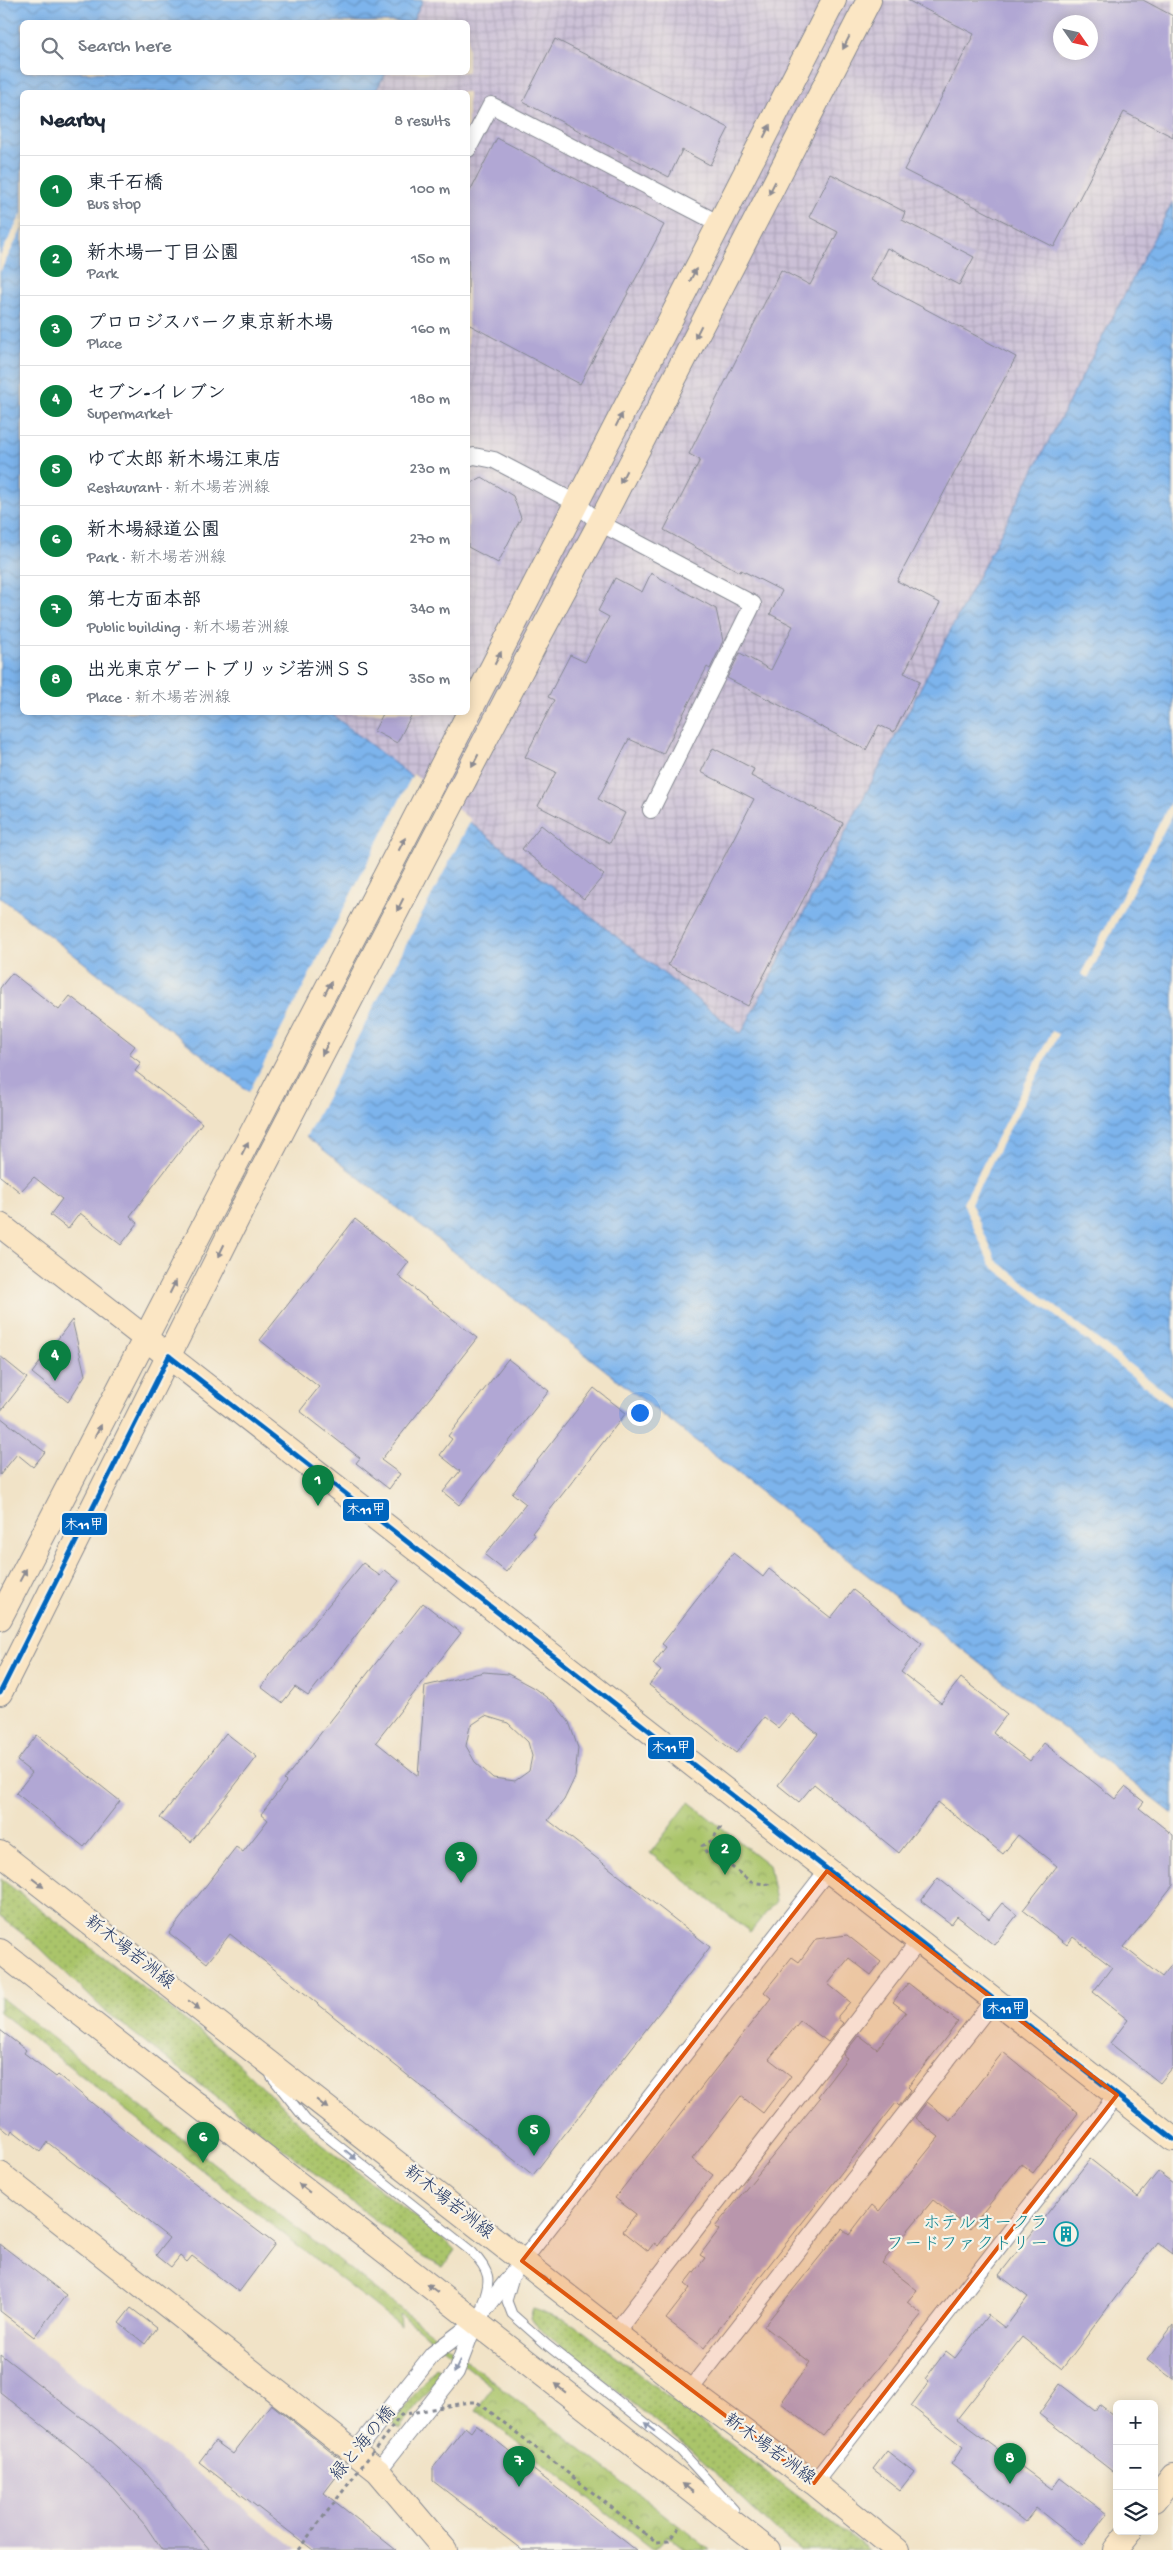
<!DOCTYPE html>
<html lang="en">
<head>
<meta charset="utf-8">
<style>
  body { margin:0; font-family:"Gochi Hand","Klee One",sans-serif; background:#f2f2f3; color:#1f2937 }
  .controls { position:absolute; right:15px; bottom:15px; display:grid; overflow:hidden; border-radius:8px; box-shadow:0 2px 12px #0003 }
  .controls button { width:45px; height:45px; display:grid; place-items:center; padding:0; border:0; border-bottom:1px solid #e0e1e3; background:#fff; color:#1f2937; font:25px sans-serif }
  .compass { position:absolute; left:1053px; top:15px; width:45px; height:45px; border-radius:50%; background:#fff; box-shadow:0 2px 12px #0003; rotate:124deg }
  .you { position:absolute; left:639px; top:1412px; width:18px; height:18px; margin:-12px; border:4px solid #fff; border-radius:50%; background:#1a73e8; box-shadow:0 0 0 8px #1a73e833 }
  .badge { display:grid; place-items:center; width:32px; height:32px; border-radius:50%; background:#0b8043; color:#fff; font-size:16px; font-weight:700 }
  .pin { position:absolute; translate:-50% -41px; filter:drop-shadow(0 1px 2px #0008) }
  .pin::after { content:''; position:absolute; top:26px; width:18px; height:15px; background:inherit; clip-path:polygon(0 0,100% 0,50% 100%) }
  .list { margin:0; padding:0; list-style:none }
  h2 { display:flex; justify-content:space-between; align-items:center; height:65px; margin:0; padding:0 20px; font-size:21px }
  h2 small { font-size:16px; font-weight:400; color:#747a83 }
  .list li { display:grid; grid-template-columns:32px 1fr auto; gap:15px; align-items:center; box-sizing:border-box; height:70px; padding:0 20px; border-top:1px solid #e0e1e3 }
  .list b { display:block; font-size:19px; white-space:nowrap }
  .list p { margin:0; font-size:16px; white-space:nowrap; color:#747a83 }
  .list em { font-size:16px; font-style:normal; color:#747a83 }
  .icon { flex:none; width:28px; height:28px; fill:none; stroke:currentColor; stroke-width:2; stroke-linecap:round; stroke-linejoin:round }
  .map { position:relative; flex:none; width:1173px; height:2550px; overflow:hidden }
  .search { position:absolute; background:#fff; box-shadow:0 2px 12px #0003; left:20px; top:20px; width:450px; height:55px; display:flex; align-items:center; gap:12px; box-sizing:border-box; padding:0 18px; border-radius:8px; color:#747a83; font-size:19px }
  .panel { position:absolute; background:#fff; box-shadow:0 2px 12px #0003; left:20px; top:90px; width:450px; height:625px; border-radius:8px }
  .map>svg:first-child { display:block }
  .industrial { fill:url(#industrial-grid); fill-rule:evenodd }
  .railway { fill:#cabfd6 }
  .grass { fill:url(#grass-dots); stroke:#627a64 }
  .park { fill:url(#park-crowns); stroke:#627a64 }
  .water { fill:url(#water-waves); stroke:#4c72a5 }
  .pier { fill:#f1e3c7 }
  .building { fill:#b1a7d4; fill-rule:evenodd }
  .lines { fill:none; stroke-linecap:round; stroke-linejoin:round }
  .lane-casing { stroke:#868992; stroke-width:11 }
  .street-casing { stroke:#868992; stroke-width:18 }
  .secondary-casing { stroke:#868992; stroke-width:26 }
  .path { stroke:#868992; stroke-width:3; stroke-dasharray:4 4; stroke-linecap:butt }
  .lane { stroke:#fff; stroke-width:9 }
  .street { stroke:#fff; stroke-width:16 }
  .secondary { stroke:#fbe6c4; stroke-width:24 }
  .path-bridge { stroke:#868992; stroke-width:3; stroke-dasharray:4 4; stroke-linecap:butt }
  .bus-1-casing { stroke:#f7f3e8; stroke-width:9 }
  .bus-1 { stroke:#0065bd; stroke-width:5 }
  .oneway { fill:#8b8a91 }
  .oneway2 { fill:#8d97ae }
  .marked { fill:#de5710; fill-opacity:0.2; stroke:#de5710; stroke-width:4; stroke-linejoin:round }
  .labels { text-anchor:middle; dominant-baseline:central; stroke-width:4.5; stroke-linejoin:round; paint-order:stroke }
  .street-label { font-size:18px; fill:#1b2f5e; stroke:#f7f3e8 }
  .culture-label { font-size:18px; fill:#0d838f; stroke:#f7f3e8; text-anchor:end }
  .line-badge { stroke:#f7f3e8; stroke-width:2 }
  .badge-label { font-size:14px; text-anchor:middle; font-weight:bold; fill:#fff }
</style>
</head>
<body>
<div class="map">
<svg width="1173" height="2550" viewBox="0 0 1173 2550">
  <defs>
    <pattern id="industrial-grid" width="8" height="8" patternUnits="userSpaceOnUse" patternTransform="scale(1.25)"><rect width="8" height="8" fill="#cabfd6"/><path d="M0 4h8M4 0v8" fill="none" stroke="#ada4ba"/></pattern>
    <pattern id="grass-dots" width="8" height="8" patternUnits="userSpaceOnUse" patternTransform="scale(1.25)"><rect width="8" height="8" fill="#aac56b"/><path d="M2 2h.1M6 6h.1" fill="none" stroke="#8aa05b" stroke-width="1.8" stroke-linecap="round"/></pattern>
    <pattern id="park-crowns" width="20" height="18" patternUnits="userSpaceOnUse" patternTransform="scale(1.25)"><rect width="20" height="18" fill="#aac56b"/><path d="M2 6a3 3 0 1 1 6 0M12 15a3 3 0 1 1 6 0" fill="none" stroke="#8aa05b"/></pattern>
    <pattern id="water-waves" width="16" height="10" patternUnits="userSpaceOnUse" patternTransform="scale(1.25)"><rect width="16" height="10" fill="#7db4ec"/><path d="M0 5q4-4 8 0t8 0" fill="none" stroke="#6693c2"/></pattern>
  </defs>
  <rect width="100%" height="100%" fill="#f7f3e8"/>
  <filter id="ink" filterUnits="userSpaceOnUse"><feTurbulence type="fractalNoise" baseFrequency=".02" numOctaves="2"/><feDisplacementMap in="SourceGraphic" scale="10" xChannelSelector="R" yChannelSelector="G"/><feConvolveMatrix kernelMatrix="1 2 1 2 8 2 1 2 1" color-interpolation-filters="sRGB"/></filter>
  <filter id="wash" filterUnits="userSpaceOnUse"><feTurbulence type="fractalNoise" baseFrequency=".0096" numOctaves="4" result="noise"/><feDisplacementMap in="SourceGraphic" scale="20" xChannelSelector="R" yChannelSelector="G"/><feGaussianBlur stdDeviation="1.12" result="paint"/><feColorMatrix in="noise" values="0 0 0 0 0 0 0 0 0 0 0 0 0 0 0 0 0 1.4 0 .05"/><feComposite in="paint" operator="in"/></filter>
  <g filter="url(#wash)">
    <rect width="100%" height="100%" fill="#f1e3c7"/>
    <path class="industrial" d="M423,0H1173V201L741,1034L330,713L468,712V92H375L386,73L468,72V22H412ZM1060,22H1090V52H1060Z"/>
    <path class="railway" d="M0,2320L297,2550H0Z"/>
    <g class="grass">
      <path d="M0,1878L226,2052L319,2142L447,2242L455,2250L443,2267L424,2258L104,2010L38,1946L0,1916Z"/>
      <path d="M533,2309L564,2319L579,2328L868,2550H801L777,2531L690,2449L536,2326L530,2318Z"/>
      <path d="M436,2367L443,2373L399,2429L392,2423Z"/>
    </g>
    <g class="park">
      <path d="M689,1802L769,1865L776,1901L750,1932L650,1853Z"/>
      <path d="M0,1997L710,2550H685L667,2536L654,2550L476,2410L493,2387L400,2314L401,2326L0,2012Z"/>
    </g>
    <path class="water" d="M0,0H423L412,22H22V72L386,73L375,92H22V712L330,713L741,1034L1173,201V1814L0,897Z"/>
    <g class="pier">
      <path d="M22,213V229L0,272V256Z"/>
      <path d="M413,774L471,820L305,1139L248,1094Z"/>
      <path d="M1173,797V813L1088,978L1081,974Z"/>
      <path d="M1052,1031L1059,1034L971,1203L996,1260L1173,1398V1408L990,1265L963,1203Z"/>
    </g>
    <g id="blocks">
      <g class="building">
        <path d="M907,0H1143L1173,16V137L1124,112L1054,247L904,170L974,34ZM1060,22H1090V52H1060Z"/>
        <path d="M555,39L729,128L710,165L682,150L669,177L523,102Z"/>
        <path d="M497,138L664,225L580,384L468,324V195Z"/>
        <path d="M831,174L905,212L902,220L974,257L959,285L887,248L871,280L1016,357L897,581L940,603L904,673L920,681L894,732L879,725L866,750L727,678L740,653L771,670L793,626L770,614L782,591L741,570L740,572L664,530L700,460L689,454L781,270L810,285L838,232L809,217Z"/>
        <path d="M482,477L513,496L521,518L498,563L468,547V485Z"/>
        <path d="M651,573L716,609L723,641L710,669L707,667L663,754L629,739L598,799L625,813L610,843L538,806L556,772L525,757L554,700L548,697L570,655L585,662L609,617L598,611L615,578L642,592Z"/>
        <path d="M384,712H413L397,743L374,731Z"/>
        <path d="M713,748L754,769L751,776L843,823L748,1006L668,965L754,799L701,772Z"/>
        <path d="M541,825L604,875L584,899L522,849Z"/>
        <path d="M12,973L59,1010L70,996L135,1046L129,1054L141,1063L135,1071L202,1123L130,1216L138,1223L121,1245L80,1213L68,1229L50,1215L62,1199L34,1177L20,1192L0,1176V988Z"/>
        <path d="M355,1219L409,1262L398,1276L477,1338L381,1460L400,1474L389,1489L356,1463L360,1458L300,1411L319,1387L260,1340Z"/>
        <path d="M72,1320L85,1375L68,1402L32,1373Z"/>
        <path d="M0,1356L27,1378L0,1412Z"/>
        <path d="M508,1359L549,1391L459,1505L443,1492L460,1471L440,1455L452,1439L448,1436Z"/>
        <path d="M594,1388L626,1413L532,1533L535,1535L506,1572L485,1555L526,1504L512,1493Z"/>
        <path d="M0,1417L45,1452L33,1467L17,1454L0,1475Z"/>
        <path d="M733,1553L763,1577L769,1569L831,1618L853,1590L922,1644L901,1672L941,1703L961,1678L1007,1714L993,1733L1030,1761L1044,1743L1115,1799L1125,1787L1144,1802L1139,1808L1173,1835V1885L1124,1947L1162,1977L1173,1963V2067L1160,2083L1110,2043L1128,2020L1093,1992L1112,1967L1073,1937L1067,1945L1023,1910L1057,1866L1018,1835L1003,1854L938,1802L899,1853L814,1784L799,1802L778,1785L818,1734L791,1713L778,1728L764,1717L736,1753L649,1685L661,1671L653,1664L666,1647L662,1644Z"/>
        <path d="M363,1563L380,1576L385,1570L399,1581L308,1696L295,1687L282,1703L261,1687Z"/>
        <path d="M423,1603L461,1633L376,1742L418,1776L425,1686L484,1672L508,1674L534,1688L554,1703L569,1722L578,1748L575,1777L564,1800L548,1820L710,1947L533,2175L230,1934L207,1963L169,1933L236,1847L243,1852L268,1820L261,1814L286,1782L284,1780ZM485,1716L508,1723L528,1742L532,1756L529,1771L515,1781L493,1778L475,1762L466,1746L470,1726Z"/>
        <path d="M226,1733L257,1757L191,1842L160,1818Z"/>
        <path d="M37,1735L120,1801L84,1847L16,1793L32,1773L17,1761Z"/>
        <path d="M938,1878L989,1919L1002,1903L1017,1915L994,1945L957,1916L951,1924L921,1901Z"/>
        <path d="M847,1935L881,1962L871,1975L849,1958L828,1984L850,2002L838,2016V2019L843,2023L828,2042L800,2021L769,2059L791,2076L763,2113L741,2096L692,2159L713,2175L658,2246L654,2243L648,2251L623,2231L636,2214L615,2198L771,1998L764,1992L792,1957L799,1962L816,1939Z"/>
        <path d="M908,1983L958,2022L914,2079L908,2087L911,2090L899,2106L896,2103L704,2348L666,2319L690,2288L685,2284L705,2258L700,2255L719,2230L715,2227L820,2098L818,2096L847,2058L843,2055L859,2035L877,2049L906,2012L893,2002Z"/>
        <path d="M0,2030L26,2050L24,2053L56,2077L58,2075L126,2131L275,2244L239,2292L192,2256L187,2262L180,2256L171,2267L156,2255L169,2238L47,2142L40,2152L12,2130L10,2134L0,2126Z"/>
        <path d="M1003,2052L1078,2113L1033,2173L1021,2164L970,2229L933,2200L908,2230L882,2263L917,2290L907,2302L922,2314L823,2436L781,2403L810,2362L764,2326L842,2229L849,2235L872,2205L879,2211L939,2137L915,2118L927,2102L950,2120Z"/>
        <path d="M1090,2159L1138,2197L1158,2172L1173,2183V2254L1157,2242L1062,2369L1022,2337L957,2419L1052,2489L1060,2478L1107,2514L1083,2545L1036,2508L1025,2522L951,2464L963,2447L911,2406L929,2382L925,2379L946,2351L955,2358L988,2315L1005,2328L1028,2297L999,2275Z"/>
        <path d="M0,2244L66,2295L34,2337L0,2311Z"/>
        <path d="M131,2308L157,2328L145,2344L119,2323Z"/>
        <path d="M1173,2325V2379L1147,2360Z"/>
        <path d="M0,2354L100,2432L143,2470L210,2550H162L145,2525L113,2488L77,2453L0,2392Z"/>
        <path d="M1060,2384L1095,2411L1099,2404L1117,2418V2475L1039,2414Z"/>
        <path d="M271,2404L346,2464L324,2493L396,2550H313L199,2462L215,2441L233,2454Z"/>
        <path d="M476,2425L636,2550H522L433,2481V2468L465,2427L471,2432Z"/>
        <path d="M887,2451L914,2472L900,2490L873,2469Z"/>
      </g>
    </g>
  </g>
  <g filter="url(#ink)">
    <use href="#blocks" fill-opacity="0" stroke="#868992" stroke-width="1"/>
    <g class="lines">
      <g class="lane-casing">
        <g id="lane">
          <path d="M271,2076L306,2120L472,2252C490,2271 492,2280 482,2304"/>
          <path d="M513,2281L507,2301L512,2314L547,2345L681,2451L734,2510"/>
        </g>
      </g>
      <g class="street-casing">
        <g id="street">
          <path d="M468,149L491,105L720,224"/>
          <path d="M468,458L474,456L494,460L576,503L600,523L753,604L651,810"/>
          <path d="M615,2333L918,1942"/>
          <path d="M689,2391L993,2001"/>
          <path d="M354,2453L433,2354L475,2322L827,1871"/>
          <path d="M378,2471L456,2372L475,2322"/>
          <path d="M814,2483L1117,2095"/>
        </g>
      </g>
      <g class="secondary-casing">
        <g id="secondary">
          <path d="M0,1225L1173,2139"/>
          <path d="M0,1618C282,1081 558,540 834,0"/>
          <path d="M0,1693L243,1207L536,642L600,523L869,0"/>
          <path d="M0,1853L689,2391L814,2483L897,2550"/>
          <path d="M0,1951L768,2550"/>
          <path d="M0,2174L378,2471L445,2550"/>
          <path d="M1154,2500L1173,2476"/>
          <path d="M1115,2550L1130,2531"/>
        </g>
      </g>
      <g class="path">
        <path d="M721,1827L711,1841L702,1846L707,1853L719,1857L751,1882L773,1885"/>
        <path d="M644,2533L657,2542L668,2541L681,2525"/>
      </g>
      <use href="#lane" class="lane"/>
      <use href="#street" class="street"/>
      <use href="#secondary" class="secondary"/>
      <path class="path-bridge" d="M298,2550L401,2415L469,2402H477L484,2407L644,2533"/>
      <g class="bus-1-casing">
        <g id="bus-1">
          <path d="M169,1356L1173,2139"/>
          <path d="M0,1693L169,1356"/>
        </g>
      </g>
      <use href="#bus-1" class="bus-1"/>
    </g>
    <defs><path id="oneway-solid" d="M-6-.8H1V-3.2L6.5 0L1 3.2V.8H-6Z" transform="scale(1.25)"/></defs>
    <g class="oneway">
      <use href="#oneway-solid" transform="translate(846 43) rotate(117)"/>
      <use href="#oneway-solid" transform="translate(767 131) rotate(-63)"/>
      <use href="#oneway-solid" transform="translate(772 188) rotate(117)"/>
      <use href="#oneway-solid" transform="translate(693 275) rotate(-63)"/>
      <use href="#oneway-solid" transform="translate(698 332) rotate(117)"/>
      <use href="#oneway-solid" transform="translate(619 420) rotate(-63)"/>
      <use href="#oneway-solid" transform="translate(623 477) rotate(117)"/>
      <use href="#oneway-solid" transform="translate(498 658) rotate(-63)"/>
      <use href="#oneway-solid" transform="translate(475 761) rotate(117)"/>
      <use href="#oneway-solid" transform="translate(402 844) rotate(-63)"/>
      <use href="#oneway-solid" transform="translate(400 905) rotate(117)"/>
      <use href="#oneway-solid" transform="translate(328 988) rotate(-63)"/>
      <use href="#oneway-solid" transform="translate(325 1049) rotate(117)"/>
      <use href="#oneway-solid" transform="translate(245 1148) rotate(-63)"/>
      <use href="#oneway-solid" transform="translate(221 1251) rotate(116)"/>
      <use href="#oneway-solid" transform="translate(173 1287) rotate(-63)"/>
      <use href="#oneway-solid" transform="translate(98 1431) rotate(-62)"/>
      <use href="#oneway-solid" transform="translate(23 1575) rotate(-62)"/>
      <use href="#oneway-solid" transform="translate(38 1883) rotate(38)"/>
      <use href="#oneway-solid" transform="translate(194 2005) rotate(38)"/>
      <use href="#oneway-solid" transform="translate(322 2104) rotate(38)"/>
      <use href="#oneway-solid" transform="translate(304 2188) rotate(-142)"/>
      <use href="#oneway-solid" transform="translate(547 2280) rotate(38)"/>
      <use href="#oneway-solid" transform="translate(432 2288) rotate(-143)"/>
      <use href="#oneway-solid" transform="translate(560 2388) rotate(-142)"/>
      <use href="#oneway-solid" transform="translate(688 2488) rotate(-142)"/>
    </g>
    <g class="oneway2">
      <use href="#oneway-solid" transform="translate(351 2155) rotate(39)"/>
      <use href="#oneway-solid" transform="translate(457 2367) rotate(115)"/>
      <use href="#oneway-solid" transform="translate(650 2427) rotate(-142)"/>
    </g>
  </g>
  <path class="marked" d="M827,1871L1117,2095L814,2483L522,2261Z"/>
  <defs>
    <g id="building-ring" transform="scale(1.25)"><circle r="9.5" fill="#f7f3e8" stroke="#0f9aa8" stroke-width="1.5"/><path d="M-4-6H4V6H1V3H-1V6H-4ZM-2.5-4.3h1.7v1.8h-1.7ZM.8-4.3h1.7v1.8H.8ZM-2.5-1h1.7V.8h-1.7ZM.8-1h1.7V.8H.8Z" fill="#0f9aa8"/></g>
  </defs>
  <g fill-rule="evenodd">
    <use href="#building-ring" x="1066" y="2234"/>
  </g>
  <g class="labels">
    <g class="street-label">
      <text transform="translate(129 1953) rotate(38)">新木場若洲線</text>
      <text transform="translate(448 2203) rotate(38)">新木場若洲線</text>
      <text transform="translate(364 2444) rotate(-50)">緑と海の橋</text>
      <text transform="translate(769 2450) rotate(36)">新木場若洲線</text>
    </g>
    <g class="culture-label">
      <text x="1048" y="2224">ホテルオークラ<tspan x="1048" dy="21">フードファクトリー</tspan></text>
    </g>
  </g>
  <g class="line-badge">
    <rect x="342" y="1498" width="48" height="24" rx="5" fill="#0065bd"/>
    <rect x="61" y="1512" width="47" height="24" rx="5" fill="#0065bd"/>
    <rect x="647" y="1736" width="48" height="24" rx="5" fill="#0065bd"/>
    <rect x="982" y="1997" width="47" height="23" rx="5" fill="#0065bd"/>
  </g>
  <g class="badge-label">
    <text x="366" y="1514">木11甲</text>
    <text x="84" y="1529">木11甲</text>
    <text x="671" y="1752">木11甲</text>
    <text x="1006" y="2013">木11甲</text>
  </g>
</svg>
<div class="controls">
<button>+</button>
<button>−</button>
<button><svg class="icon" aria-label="layers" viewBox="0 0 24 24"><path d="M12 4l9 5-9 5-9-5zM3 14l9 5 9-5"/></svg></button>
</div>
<svg class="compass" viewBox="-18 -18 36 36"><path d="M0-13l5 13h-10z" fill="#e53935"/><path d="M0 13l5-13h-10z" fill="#747a83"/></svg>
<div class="you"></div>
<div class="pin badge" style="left:318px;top:1506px">1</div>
<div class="pin badge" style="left:725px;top:1875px">2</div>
<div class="pin badge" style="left:461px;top:1883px">3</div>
<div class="pin badge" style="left:55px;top:1381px">4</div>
<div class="pin badge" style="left:534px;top:2156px">5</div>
<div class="pin badge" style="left:203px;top:2163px">6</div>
<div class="pin badge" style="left:519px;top:2487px">7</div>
<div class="pin badge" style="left:1010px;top:2484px">8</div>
<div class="search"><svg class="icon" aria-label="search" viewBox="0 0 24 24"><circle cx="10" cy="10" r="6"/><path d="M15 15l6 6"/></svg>Search here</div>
<section class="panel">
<h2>Nearby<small>8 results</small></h2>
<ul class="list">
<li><span class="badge">1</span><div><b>東千石橋</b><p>Bus stop</p></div><em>100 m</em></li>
<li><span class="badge">2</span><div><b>新木場一丁目公園</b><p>Park</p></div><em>150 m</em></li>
<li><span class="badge">3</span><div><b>プロロジスパーク東京新木場</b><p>Place</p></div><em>160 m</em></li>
<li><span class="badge">4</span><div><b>セブン-イレブン</b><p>Supermarket</p></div><em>180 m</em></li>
<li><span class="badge">5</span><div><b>ゆで太郎 新木場江東店</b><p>Restaurant · 新木場若洲線</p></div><em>230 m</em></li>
<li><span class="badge">6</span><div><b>新木場緑道公園</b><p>Park · 新木場若洲線</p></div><em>270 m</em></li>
<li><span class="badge">7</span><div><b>第七方面本部</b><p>Public building · 新木場若洲線</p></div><em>340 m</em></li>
<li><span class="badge">8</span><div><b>出光東京ゲートブリッジ若洲ＳＳ</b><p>Place · 新木場若洲線</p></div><em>350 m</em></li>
</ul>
</section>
</div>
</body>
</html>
